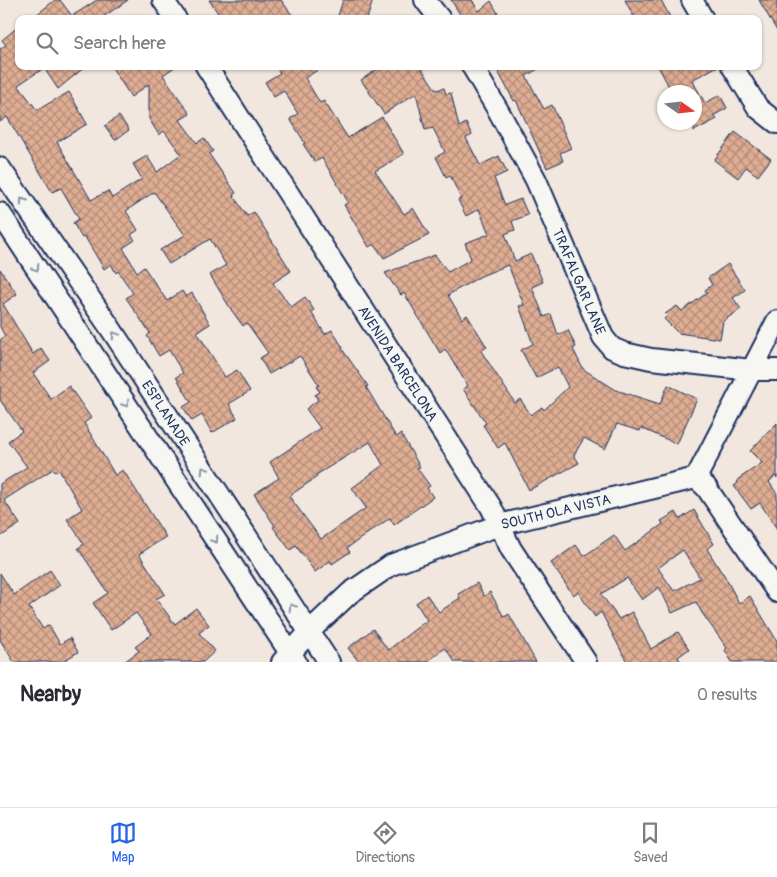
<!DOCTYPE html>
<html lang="en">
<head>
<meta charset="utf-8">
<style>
  body { margin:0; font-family:Pangolin,sans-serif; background:#f7f7f7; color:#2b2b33 }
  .compass { position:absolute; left:657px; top:85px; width:45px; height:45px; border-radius:50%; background:#fff; box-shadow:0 1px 4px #0004; rotate:104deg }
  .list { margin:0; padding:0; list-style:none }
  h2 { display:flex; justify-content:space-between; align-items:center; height:65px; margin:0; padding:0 20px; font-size:21px }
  h2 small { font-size:16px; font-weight:400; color:#7c7c81 }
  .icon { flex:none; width:28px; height:28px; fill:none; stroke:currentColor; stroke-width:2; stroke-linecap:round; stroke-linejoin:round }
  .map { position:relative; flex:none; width:777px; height:662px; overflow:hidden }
  .search { position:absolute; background:#fff; box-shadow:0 1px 4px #0004; left:15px; right:15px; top:15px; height:55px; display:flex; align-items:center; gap:12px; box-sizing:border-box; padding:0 18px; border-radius:10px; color:#7c7c81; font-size:19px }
  .sheet { height:145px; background:#fff }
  nav { display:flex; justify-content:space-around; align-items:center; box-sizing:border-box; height:70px; border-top:1px solid #e1e1e2; background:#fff; font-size:14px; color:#7c7c81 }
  nav a { display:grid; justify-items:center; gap:2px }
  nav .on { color:#2563eb }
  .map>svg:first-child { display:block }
  .building { fill:url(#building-cross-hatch); stroke:#1b2f5e; fill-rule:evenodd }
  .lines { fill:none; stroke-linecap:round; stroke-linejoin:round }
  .minor-casing { stroke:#1b2f5e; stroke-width:24 }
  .minor { stroke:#f6f6f2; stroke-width:20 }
  .oneway { stroke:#8892a8 }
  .labels { text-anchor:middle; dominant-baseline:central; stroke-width:4.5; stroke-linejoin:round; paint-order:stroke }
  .street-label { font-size:14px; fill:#1b2f5e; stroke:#f6f6f2 }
</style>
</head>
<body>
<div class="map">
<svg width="777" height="662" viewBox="0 0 777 662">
  <defs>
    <pattern id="building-cross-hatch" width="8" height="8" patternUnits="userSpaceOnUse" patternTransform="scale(1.25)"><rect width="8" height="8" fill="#dfad92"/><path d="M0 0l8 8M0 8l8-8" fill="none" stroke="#b48d7a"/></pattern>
  </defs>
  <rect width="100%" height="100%" fill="#f1e7df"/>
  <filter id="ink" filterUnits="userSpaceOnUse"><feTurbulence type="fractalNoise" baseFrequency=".02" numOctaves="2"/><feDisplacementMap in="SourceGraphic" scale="10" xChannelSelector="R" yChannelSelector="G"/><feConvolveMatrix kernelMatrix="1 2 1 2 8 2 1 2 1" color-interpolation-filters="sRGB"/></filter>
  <g filter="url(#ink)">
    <g class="building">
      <path d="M55,0H60L72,16L97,0H128L100,19H31Z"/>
      <path d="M209,0H281L295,19H222Z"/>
      <path d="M343,0H373L367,19H337Z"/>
      <path d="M451,0H472L479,11L491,1L501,19H463Z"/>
      <path d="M625,0H661L671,19H635Z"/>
      <path d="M759,0H777V31Z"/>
      <path d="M19,26V66H86L58,89L44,68L18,85L37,110L69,92L87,124L57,142L91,200L108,191L112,198L142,179L133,164L147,156L157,172L181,154L164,131L159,135L149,119V84L131,97L111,66H176L163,75L190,114L180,120L197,143L204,138L213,151L209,154L236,193L233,195L247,216L254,212L291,271L273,283L291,307L305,297L314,310L311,312L325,334L332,330L343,348L342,349L368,386L366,387L396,437L401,434L420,467L417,468L430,486L427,488L433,497L394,525L390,518L347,548L350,552L332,564L330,561L315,572L296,546L290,550L273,527L275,526L254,494L279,478L270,462L320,428L306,409L318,400L315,395L320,392L316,387L319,385L300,356L269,374L260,358L268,353L247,323L243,326L232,311L210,275L226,265L210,239L169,264L160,250L185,235L154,192L126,211L138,230L131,235L135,240L123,248L137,272L144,267L167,301L182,291L186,297L192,293L210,324L197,332L225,377L237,370L250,391L229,404L237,418L212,433L202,415L192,421L183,407L191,402L176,377L183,373L169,350L159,356L147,336L150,333L126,298L133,293L118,271L116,273L111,264L104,269L85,237L82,238L73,223L79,219L61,188L52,192L7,117L0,122V49L6,45L2,40ZM370,442L383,465L352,488L366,508L321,539L289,496L317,477L316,475Z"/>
      <path d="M275,66H324L305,78L320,103L324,101L348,138L382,117L404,154L375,171L404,214L413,208L429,235L384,258L374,244L369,247L344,205L348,202L322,158L315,162L303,144L305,143L290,119L298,114L284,91L274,97L265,82L280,73Z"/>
      <path d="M382,66H420L436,90L444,88L446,94L451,93L459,127L466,123L472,135L466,138L480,165L499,156L507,172L494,178L505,205L521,199L528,215L512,221L515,230L505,234L515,261L531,254L543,282L532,287L544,317L551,314L558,335L568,330L576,347L573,349L583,369L616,390L660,404L668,385L697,399L677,444L641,428L640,431L617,424L605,449L584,438L574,455L579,463L529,490L505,443L498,448L483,425L486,423L463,389L468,386L445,349L440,353L404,293L401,295L385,273L435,255L448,272L471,259L465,243L489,234L479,209L466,216L458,200L461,199L450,175L446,177L436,157L445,152L433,128L425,130L416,93L384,114L361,80ZM508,265L524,305L519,306L533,344L521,350L536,378L558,367L568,387L544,410L542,407L531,415L520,399L515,403L481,351L487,347L467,315L462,319L448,295L481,276Z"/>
      <path d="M495,66H543L526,76L544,109L552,105L571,148L560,153L563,161L547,168L516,100L514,101Z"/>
      <path d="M658,66H718L692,80L705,103L720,95L727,108L713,116L717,119L694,131V92H672Z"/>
      <path d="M119,116L129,130L115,140L105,126Z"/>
      <path d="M735,132L771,159L758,176L746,167L738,178L714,160Z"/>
      <path d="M728,264L745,290L733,298L741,309L723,321L720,339L678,333L664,319L667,316L665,314L677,306L682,311L707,293L705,290L712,285L708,278Z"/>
      <path d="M0,269L17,294L3,304L33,354L41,348L50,361L33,373L51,399L69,386L91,418L84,423L115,475L123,470L166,537L139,554L165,594L156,599L175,624L196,608L209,625L199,633L215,651L203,662H124L139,651L135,647L152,634L136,613L111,630L93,603L108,593L78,548L84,544L67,519L82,509L59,470L55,472L53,469L4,500L20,524L0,537V484L27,467L8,441L22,431L0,400V340L5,336L0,327Z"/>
      <path d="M777,423V478L775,476L769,482L777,494V529L760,503L751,509L734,486L738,483L737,480L762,463L750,451Z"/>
      <path d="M694,510L714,544L707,549L722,573H723L739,603L750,596L777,641V662H732L725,650L727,648L702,613L696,602L672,613L659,587L642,600L627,578L601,594L619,619L632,612L651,649L678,632L689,649L678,657L681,662H627L601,612L595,617L578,592L573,595L551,563L576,545L584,556L614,535L625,551L663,524L661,521L676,512L680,519ZM683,550L700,578L674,591L658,568Z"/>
      <path d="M50,570L60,585L29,607L43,629L49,625L60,644L70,638L78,652L62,662H14L0,640V573L14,595Z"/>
      <path d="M477,583L484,596L490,592L504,617L509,614L536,662H455L445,648L427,662H359L348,648L373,629L388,650L427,620L416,603L427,595L439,612L460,598L458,594Z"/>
    </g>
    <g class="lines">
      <g class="minor-casing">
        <g id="minor">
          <path d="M163,0L176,19"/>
          <path d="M425,0L440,19"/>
          <path d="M692,0L703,19"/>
          <path id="s1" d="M206,66L491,507L511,549L586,662"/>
          <path id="s2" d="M472,66L499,112L536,180L603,337L612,348L624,353L651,359L752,370H777"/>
          <path d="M732,66L758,108L777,123"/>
          <path id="s3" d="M0,168L109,326L329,662"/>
          <path d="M0,213L296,662"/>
          <path d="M696,478L706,487L777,592"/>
          <path id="s4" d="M282,662L316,625L350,593L391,565L499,525L696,478L777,321"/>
        </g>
      </g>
      <use href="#minor" class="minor"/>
    </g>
    <defs><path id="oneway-chevron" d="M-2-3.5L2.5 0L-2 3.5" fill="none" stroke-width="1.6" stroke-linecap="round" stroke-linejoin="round" transform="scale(1.25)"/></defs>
    <g class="oneway">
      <use href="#oneway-chevron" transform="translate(23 201) rotate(-125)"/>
      <use href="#oneway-chevron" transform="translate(36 268) rotate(57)"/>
      <use href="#oneway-chevron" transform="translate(115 335) rotate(-124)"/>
      <use href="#oneway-chevron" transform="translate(126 404) rotate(57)"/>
      <use href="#oneway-chevron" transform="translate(204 470) rotate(-123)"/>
      <use href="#oneway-chevron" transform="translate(215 540) rotate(57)"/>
      <use href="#oneway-chevron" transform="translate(292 607) rotate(-123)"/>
    </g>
  </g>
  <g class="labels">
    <g class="street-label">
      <text stroke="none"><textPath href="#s2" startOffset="241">TRAFALGAR LANE</textPath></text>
      <text stroke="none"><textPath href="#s1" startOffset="354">AVENIDA BARCELONA</textPath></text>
      <text stroke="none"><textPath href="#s3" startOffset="296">ESPLANADE</textPath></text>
      <text stroke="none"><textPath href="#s4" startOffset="320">SOUTH OLA VISTA</textPath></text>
    </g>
  </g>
</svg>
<svg class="compass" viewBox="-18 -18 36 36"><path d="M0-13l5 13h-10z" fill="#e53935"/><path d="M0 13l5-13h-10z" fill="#7c7c81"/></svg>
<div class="search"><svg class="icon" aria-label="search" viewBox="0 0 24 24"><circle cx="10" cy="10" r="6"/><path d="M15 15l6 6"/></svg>Search here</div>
</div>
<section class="sheet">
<h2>Nearby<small>0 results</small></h2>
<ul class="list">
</ul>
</section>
<nav>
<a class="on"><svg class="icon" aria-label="map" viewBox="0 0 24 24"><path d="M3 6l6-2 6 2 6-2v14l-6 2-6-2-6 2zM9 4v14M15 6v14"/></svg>Map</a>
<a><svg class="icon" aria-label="directions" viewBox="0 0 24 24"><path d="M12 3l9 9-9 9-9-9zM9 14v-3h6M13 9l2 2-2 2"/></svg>Directions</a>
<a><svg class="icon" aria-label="saved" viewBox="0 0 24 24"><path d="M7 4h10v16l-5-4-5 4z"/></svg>Saved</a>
</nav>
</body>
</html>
